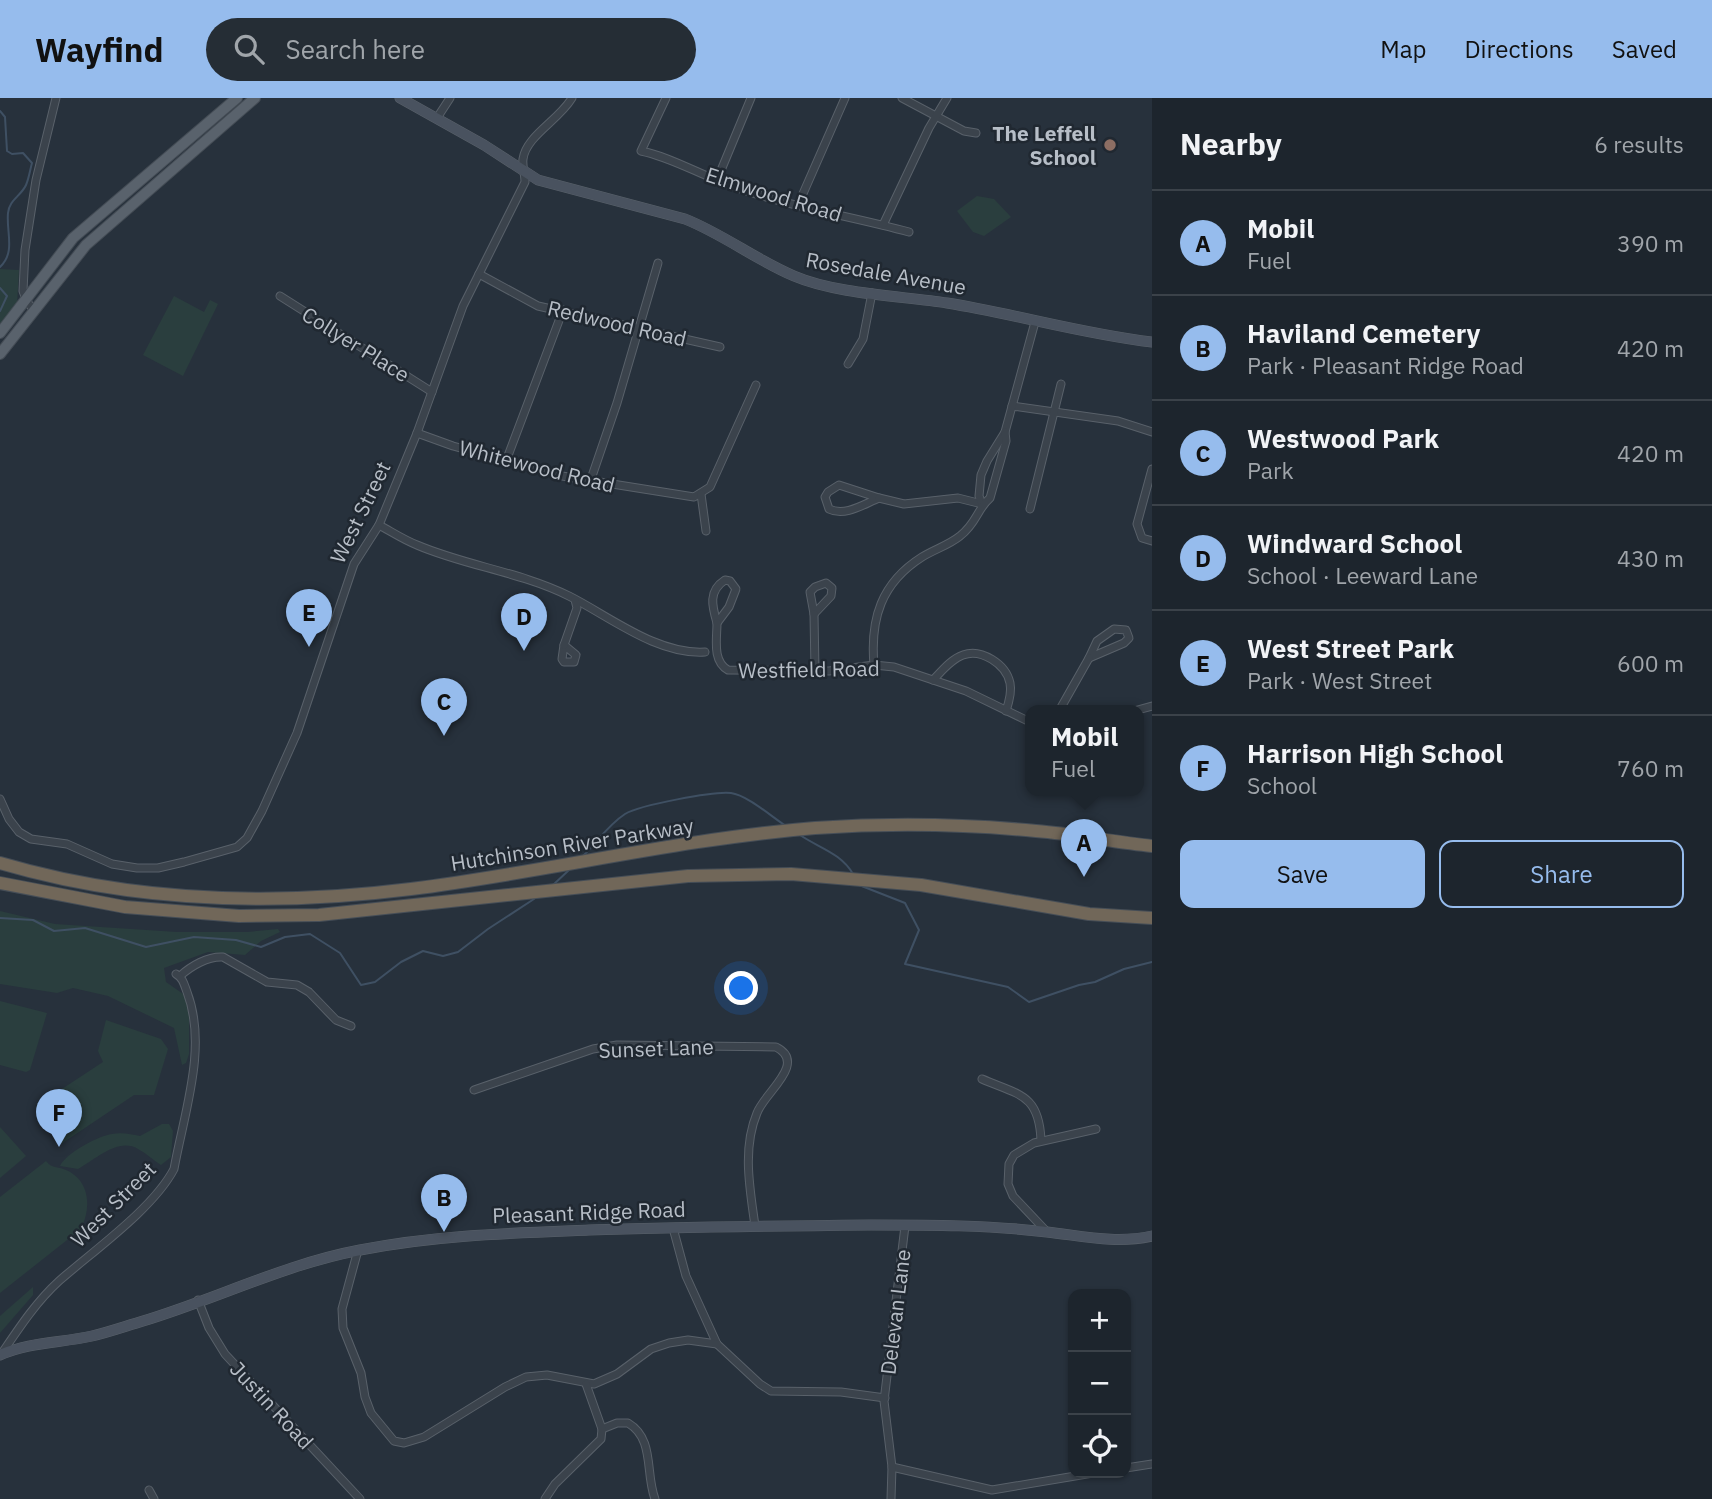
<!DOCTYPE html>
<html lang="en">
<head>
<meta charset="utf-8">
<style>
  body { margin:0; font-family:"IBM Plex Sans",sans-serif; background:#252d35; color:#f1f3f6 }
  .controls { position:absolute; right:21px; bottom:21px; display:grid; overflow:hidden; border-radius:14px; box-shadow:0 2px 5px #0004 }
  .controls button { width:63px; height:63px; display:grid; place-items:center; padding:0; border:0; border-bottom:2px solid #3b4249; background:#1d252d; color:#f1f3f6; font:35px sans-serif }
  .you { position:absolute; left:742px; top:891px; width:24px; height:24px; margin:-18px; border:5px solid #fff; border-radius:50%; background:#1a73e8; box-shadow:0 0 0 10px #1a73e833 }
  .badge { display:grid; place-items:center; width:46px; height:46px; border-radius:50%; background:#96bced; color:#111; font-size:23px; font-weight:700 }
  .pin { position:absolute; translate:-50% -58px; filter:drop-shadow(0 2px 4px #0008) }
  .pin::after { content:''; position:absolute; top:37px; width:24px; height:21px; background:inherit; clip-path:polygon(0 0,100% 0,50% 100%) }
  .popup { position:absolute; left:1025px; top:607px; width:119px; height:91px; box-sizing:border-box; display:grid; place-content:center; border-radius:14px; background:#1d252d; filter:drop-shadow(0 2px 5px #0005); font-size:23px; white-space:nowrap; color:#a0a5aa }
  .popup b { font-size:26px; color:#f1f3f6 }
  .popup::after { content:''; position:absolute; left:50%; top:100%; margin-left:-14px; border:14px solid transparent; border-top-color:#1d252d }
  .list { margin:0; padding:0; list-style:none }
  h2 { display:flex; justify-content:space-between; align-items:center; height:91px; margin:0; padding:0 28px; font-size:30px }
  h2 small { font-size:23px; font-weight:400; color:#a0a5aa }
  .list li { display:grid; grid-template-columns:46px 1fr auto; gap:21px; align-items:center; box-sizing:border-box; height:105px; padding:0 28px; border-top:2px solid #3b4249 }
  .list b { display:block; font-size:26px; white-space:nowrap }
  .list p { margin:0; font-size:23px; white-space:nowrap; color:#a0a5aa }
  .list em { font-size:23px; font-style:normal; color:#a0a5aa }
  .actions { display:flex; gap:14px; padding:21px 28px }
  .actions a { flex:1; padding:16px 0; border:2px solid #96bced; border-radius:14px; text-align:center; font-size:24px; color:#96bced }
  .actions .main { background:#96bced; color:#111 }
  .icon { flex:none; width:38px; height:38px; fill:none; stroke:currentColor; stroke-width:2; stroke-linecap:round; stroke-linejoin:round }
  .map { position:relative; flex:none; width:1152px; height:1401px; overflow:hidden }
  header { display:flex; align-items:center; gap:42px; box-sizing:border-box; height:98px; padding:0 35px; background:#96bced; color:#111 }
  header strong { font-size:33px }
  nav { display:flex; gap:38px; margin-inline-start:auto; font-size:24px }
  .search { width:490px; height:63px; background:#252d35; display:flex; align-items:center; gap:18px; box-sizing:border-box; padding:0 24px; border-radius:38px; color:#a0a5aa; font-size:26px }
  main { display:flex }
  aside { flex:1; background:#1d252d }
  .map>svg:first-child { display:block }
  .green { fill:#2a3e3e }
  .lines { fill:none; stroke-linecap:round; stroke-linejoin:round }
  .stream { stroke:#3f5063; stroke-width:2 }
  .street-casing { stroke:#59616a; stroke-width:9 }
  .secondary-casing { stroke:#59616a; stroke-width:11 }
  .primary-casing { stroke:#444c55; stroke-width:12 }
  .highway-casing { stroke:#464e57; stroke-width:14 }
  .street { stroke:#3b434c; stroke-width:7 }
  .secondary { stroke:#49525f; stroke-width:10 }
  .primary { stroke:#59626c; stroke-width:10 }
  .highway { stroke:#716759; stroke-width:12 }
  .education-dot { fill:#8d6e63; stroke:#202831; stroke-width:2.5 }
  .labels { text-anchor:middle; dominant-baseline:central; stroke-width:5; stroke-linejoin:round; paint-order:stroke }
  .poi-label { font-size:21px; font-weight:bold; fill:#b7bec7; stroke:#202831; text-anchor:end }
  .street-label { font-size:21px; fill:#b7bec7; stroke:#202831 }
</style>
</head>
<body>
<header>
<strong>Wayfind</strong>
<div class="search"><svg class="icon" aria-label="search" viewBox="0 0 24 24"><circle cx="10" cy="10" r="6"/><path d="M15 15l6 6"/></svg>Search here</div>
<nav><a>Map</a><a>Directions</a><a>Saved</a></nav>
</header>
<main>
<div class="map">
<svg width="1152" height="1401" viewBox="0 0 1152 1401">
  <rect width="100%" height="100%" fill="#27313c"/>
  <g class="green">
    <path d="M977,98L994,101L1011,119L984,138L973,134L957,113Z"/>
    <path d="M0,171L19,172L17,207L0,229Z"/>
    <path d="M174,198L204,214L210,202L218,206L183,278L143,257Z"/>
    <path d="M0,813L55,826L177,834H247L278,831L280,834L261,843L245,857L208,854L164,870L166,884L189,900V956L186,965L182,967L174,930L108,898L73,890L57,895L0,886Z"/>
    <path d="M0,903L47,915L30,972L26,974L0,967Z"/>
    <path d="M106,922L161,941L168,951L154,997H134L61,1046L36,1008L103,964L98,953Z"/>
    <path d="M162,1026H169L173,1033L171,1059L161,1067C153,1062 146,1055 138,1051C118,1039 95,1062 78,1071L60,1068C66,1055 98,1038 112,1036C122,1034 131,1036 140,1038Z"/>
    <path d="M0,1029L26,1058L0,1080Z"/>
    <path d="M46,1063C52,1071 57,1068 66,1072C91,1083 91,1111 81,1131L0,1195V1099Z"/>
    <path d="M33,1189V1197L0,1235V1218Z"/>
  </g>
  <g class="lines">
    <g class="stream">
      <path d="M0,13L5,19L7,53L12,56L23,55L32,65C30,72 29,80 26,87C21,98 9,102 8,115C6,134 16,154 0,169"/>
      <path d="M0,190L7,198L0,213"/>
      <path d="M800,737C819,750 841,755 853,776"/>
      <path d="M583,758C597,744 608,727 625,716C640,707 714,693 731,695C747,697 772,719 786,728"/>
      <path d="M553,787L569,772"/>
      <path d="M859,787L905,805L919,832L905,866L1008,889L1029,904L1079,887L1095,884L1124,871L1152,864"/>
      <path d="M0,820L33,822L54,833L85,830L146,849L194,839L236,842L261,849L285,839L310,836L340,855L361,887L375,884L401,864L423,853L443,858L458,854L488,831L534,801"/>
    </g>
    <g class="street-casing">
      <g id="street">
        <path d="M666,0L641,53C670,59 695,74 722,84C782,108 847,117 909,134"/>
        <path d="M902,0L964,33L976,35"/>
        <path d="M437,20L450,0"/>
        <path d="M717,82L751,0"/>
        <path d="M798,107L845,0"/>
        <path d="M883,127L929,30L947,0"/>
        <path d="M479,176L538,208L720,249"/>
        <path d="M280,198L432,294"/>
        <path d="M34,212L27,204L23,193L25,152L36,82L56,0"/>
        <path d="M848,266L863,241L872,195"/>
        <path d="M1012,308L1118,323L1152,334"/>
        <path d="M417,335L453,348L562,378L694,399L710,389L756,287"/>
        <path d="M506,363L563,212"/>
        <path d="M1152,371L1137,426L1142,440L1152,443"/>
        <path d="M590,384L617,305L658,165"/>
        <path d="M839,387L879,400C864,406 845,419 829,411L825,399L828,394Z"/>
        <path d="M701,396L706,433"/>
        <path d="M879,400L904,406L958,400L982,406"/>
        <path d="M982,406L979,398L981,377L987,363L1005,334L1035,224"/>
        <path d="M1030,411L1061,286"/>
        <path d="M379,427C392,434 404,442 417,447C466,468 521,474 569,498C609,518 657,557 705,554"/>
        <path d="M725,482L730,483L736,491L729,509L717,525C712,508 708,493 725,482Z"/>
        <path d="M826,485L832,490L831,498L814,516L810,494L815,489Z"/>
        <path d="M814,516L815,573"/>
        <path d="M717,525C717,541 712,563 728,572L829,573L874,567L894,569L966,593L1030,624"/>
        <path d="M1114,531L1126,532L1129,540L1124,545L1089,560L1097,543Z"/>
        <path d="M564,547L576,557L574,564H564L562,561Z"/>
        <path d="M564,547L577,510L575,502"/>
        <path d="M874,567C870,521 881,485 922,459C935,451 949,447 960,438C977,425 977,411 990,400L1006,343L1005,334"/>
        <path d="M933,582C941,574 951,561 963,557C981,550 1006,566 1010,585C1012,594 1009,604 1006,613"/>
        <path d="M1059,613L1089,560"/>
        <path d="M1134,613L1152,608"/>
        <path d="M0,701L9,721L19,734L31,741L67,746L112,766L137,770H158L184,764L237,749L247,740L262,713L297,635L354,466L379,427L417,335L463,208L525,84C525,76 522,68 523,61C526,38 559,22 572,0"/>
        <path d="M180,878C191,868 208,858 223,859L267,884L297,887L309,894L336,922L351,928"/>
        <path d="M982,981C1019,997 1039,996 1041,1042"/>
        <path d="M474,992L593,951L617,947L776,949C808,965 764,995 757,1015C742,1051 750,1091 755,1128"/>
        <path d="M673,1130L686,1178L717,1246L760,1286L771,1293L841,1294L885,1300"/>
        <path d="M1047,1134L1013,1098L1008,1086L1009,1066L1014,1057L1034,1045L1096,1031"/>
        <path d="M358,1152L342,1211L343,1230L361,1275L365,1299L371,1315L394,1343L404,1345L424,1339L505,1289L526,1279L547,1277L594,1286L617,1276L651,1251L669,1245L688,1242L717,1246"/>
        <path d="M198,1202L209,1230L225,1256L360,1401"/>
        <path d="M2,1255C19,1230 36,1204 59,1183C93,1153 153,1111 174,1071C184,1015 208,949 187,894C184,886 183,880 176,876"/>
        <path d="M602,1331L617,1325H628C655,1341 645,1375 655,1401"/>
        <path d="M892,1369L992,1392L1093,1375"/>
        <path d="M1126,1370L1152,1366"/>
        <path d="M149,1392L154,1401"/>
        <path d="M545,1401L555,1386L601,1341L602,1331L586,1286"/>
        <path d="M891,1401L892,1369L884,1303L905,1128"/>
      </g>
    </g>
    <g class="secondary-casing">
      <g id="secondary">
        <path d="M400,0L484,47L538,82L685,121C723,136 756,162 794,178C836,196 901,198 947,205C1016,216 1083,236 1152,244"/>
        <path d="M0,1257C29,1244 61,1245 92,1238C109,1234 126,1228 143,1223C216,1201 285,1166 360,1152C435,1137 513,1135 589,1132C683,1129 777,1128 871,1127C929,1127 989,1127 1047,1134C1083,1138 1116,1146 1152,1138"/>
      </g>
    </g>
    <g class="primary-casing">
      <g id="primary">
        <path d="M0,235L73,140L237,0"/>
        <path d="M0,256L86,147L255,0"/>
      </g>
    </g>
    <g class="highway-casing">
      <g id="highway">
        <path d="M0,765C132,804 275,808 411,791C546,774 679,741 815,730C889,725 963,726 1036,733C1075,736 1113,744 1152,748"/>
        <path d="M0,785L125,809L239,818L319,817L688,778L791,776L921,787L1089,816L1152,820"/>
      </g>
    </g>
    <use href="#street" class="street"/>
    <use href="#secondary" class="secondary"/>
    <use href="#primary" class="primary"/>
    <use href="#highway" class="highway"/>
  </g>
  <circle class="education-dot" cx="1110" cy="47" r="7"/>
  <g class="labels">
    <g class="poi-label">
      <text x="1096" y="35">The Leffell<tspan x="1096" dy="24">School</tspan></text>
    </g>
    <g class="street-label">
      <text transform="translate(774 96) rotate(17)">Elmwood Road</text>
      <text transform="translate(886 175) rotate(10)">Rosedale Avenue</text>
      <text transform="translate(617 225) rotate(13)">Redwood Road</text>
      <text transform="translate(356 246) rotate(32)">Collyer Place</text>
      <text transform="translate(537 368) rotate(14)">Whitewood Road</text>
      <text transform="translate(360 414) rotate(-64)">West Street</text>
      <text transform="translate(809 571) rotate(-1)">Westfield Road</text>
      <text transform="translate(572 746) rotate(-9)">Hutchinson River Parkway</text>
      <text transform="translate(656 950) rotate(-2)">Sunset Lane</text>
      <text transform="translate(113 1106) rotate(-45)">West Street</text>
      <text transform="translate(589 1114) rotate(-2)">Pleasant Ridge Road</text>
      <text transform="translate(895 1214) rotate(-83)">Delevan Lane</text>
      <text transform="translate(272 1307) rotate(47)">Justin Road</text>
    </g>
  </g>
</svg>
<div class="controls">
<button>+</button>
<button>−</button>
<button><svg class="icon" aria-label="locate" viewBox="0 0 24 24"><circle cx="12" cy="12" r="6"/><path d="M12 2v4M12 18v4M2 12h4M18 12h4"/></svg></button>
</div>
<div class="you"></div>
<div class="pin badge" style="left:1084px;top:779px">A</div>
<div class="popup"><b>Mobil</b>Fuel</div>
<div class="pin badge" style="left:444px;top:1134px">B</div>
<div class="pin badge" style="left:444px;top:638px">C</div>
<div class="pin badge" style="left:524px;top:553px">D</div>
<div class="pin badge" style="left:309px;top:549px">E</div>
<div class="pin badge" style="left:59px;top:1049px">F</div>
</div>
<aside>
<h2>Nearby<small>6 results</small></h2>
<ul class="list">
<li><span class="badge">A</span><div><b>Mobil</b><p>Fuel</p></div><em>390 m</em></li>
<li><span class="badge">B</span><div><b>Haviland Cemetery</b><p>Park · Pleasant Ridge Road</p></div><em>420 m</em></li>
<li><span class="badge">C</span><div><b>Westwood Park</b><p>Park</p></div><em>420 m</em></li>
<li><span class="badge">D</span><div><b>Windward School</b><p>School · Leeward Lane</p></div><em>430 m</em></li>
<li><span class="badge">E</span><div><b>West Street Park</b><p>Park · West Street</p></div><em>600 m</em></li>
<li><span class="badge">F</span><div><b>Harrison High School</b><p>School</p></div><em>760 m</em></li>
</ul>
<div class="actions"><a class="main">Save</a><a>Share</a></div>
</aside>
</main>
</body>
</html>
